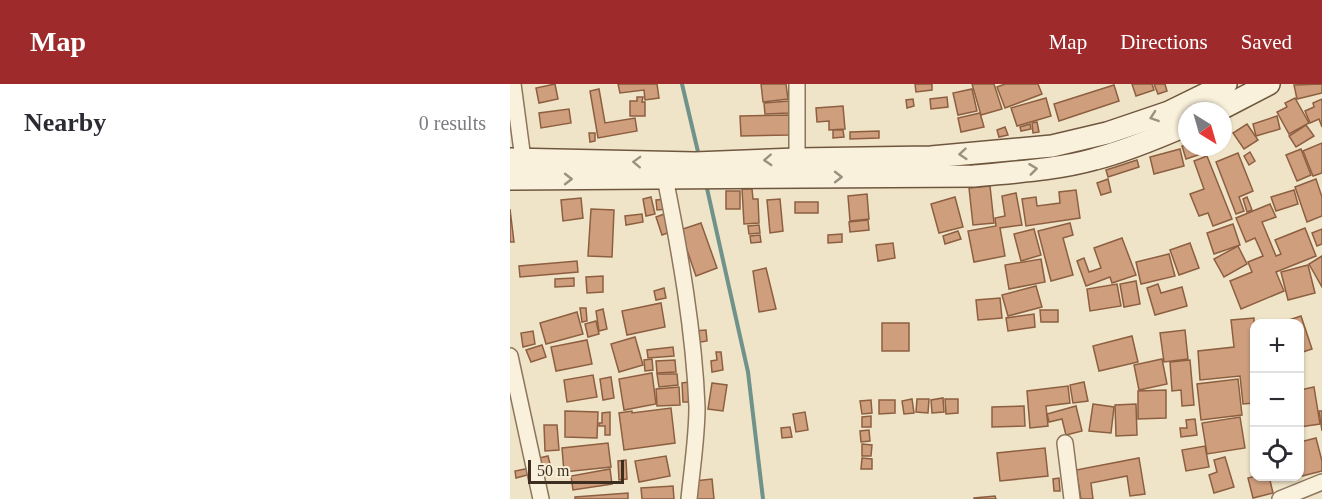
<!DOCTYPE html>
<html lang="en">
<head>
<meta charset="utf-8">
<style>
  body { margin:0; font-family:"Times New Roman",serif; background:#f2f2f3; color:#2b2b33 }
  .controls { position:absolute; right:18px; bottom:18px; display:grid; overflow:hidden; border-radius:12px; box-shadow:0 2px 4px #0004 }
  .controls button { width:54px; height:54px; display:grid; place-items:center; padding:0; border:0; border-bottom:2px solid #e1e1e2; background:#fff; color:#2b2b33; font:30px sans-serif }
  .compass { position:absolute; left:668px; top:18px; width:54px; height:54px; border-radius:50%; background:#fff; box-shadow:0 2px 4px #0004; rotate:143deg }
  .scale { position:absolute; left:18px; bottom:15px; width:96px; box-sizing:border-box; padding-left:6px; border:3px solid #3d2e20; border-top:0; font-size:16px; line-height:21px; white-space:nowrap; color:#3d2e20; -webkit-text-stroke:4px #f7eed8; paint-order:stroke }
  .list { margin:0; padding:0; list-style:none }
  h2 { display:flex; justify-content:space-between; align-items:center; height:78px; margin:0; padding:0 24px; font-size:26px }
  h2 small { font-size:20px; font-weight:400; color:#7c7c81 }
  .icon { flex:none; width:33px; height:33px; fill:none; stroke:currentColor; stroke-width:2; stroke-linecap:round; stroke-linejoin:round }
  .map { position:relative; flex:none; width:812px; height:415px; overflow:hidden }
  header { display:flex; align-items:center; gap:36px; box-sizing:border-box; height:84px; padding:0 30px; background:#9e2a2b; color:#fff }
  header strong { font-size:28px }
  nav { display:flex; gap:33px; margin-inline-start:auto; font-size:21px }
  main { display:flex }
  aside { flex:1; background:#fff }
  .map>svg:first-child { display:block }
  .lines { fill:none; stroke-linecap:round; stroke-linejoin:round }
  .stream { stroke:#6f938a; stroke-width:4 }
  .building { fill:#cf9f7d; stroke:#8d5f41; stroke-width:1.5 }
  .minor-casing { stroke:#8d765c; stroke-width:18 }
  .secondary-casing { stroke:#6f573f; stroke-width:24 }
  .minor { stroke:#faf1dc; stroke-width:15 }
  .secondary { stroke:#faf1dc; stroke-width:21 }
  .oneway { stroke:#9c907e }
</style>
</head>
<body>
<header>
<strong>Map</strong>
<nav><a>Map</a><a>Directions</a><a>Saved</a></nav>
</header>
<main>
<aside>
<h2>Nearby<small>0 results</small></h2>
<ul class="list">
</ul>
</aside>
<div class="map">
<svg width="812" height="415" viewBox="0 0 812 415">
  <rect width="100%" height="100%" fill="#f0e4c8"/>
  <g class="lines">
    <g class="stream">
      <path d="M172,0L189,72"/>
      <path d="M196,100L238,288L253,415"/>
    </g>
  </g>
  <g class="building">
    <path d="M45,0L48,15L29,19L26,4Z"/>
    <path d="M108,0H147L149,14L135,16L134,6L110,9Z"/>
    <path d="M251,0H276L278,15L253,18Z"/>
    <path d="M405,0H422V6L406,8Z"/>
    <path d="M462,0H484L492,25L471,31Z"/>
    <path d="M495,0H528L532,10L495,24L487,3Z"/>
    <path d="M622,0H642L644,6L626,12Z"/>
    <path d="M644,0H655L657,7L648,10Z"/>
    <path d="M812,0V9L787,15L784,1Z"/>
    <path d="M604,1L609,17L549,37L544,20Z"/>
    <path d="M89,5L95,39L125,34L127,47L88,54L80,7Z"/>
    <path d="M462,5L467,27L448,31L443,9Z"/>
    <path d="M127,13H133L132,18H135V32H120V17H127Z"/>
    <path d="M437,13L438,23L421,25L420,15Z"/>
    <path d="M536,14L541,32L507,42L501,24Z"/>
    <path d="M785,14L799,39L779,50L767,28L777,23L775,19Z"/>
    <path d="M403,15L404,22L397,24L396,16Z"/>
    <path d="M812,15V43L809,35L800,39L795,27L804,23L803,19Z"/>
    <path d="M279,17V29L255,30L254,19Z"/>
    <path d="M333,22L335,45L319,46V37L307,38L306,24Z"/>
    <path d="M59,25L61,39L31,44L29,29Z"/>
    <path d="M470,29L474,43L451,48L448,34Z"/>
    <path d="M279,31V51L231,52L230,32Z"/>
    <path d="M767,32L770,45L746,52L743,40Z"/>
    <path d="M527,38L529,48L523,49L522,39Z"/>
    <path d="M520,40L521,45L511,47L510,43Z"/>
    <path d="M737,40L748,56L734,65L723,49Z"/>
    <path d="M796,41L804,52L786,63L779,52Z"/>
    <path d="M495,43L498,51L489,53L487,46Z"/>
    <path d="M323,46H333L334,53L323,54Z"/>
    <path d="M369,47V54L340,55V48Z"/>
    <path d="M79,49H85V57L80,58Z"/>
    <path d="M812,59V89L803,92L793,67Z"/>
    <path d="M677,61V63H685L688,71L676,75L672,62Z"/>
    <path d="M670,65L674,82L644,90L640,73Z"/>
    <path d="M791,65L801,91L787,97L776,71Z"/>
    <path d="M740,68L745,77L739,81L734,72Z"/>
    <path d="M728,69L743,107L729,113L734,127L726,130L706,78Z"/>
    <path d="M697,72L722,135L703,142L698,129L689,132L680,110L694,105L684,77Z"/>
    <path d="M627,76L629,83L598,93L596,86Z"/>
    <path d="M598,95L601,108L591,111L587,99Z"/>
    <path d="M806,95L812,113V132L797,138L785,103Z"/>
    <path d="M480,102L484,139L463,141L459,104Z"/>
    <path d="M232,105H242L243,115H248L249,139L234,140Z"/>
    <path d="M566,106L570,134L516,142L512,115L526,113L527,122L550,119L549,108Z"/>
    <path d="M784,106L788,120L766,127L761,113Z"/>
    <rect x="216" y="107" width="14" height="18"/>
    <path d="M506,109L512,141L490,144L495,172L464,178L458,147L486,142L485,134L495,132L492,112Z"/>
    <path d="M357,110L359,135L340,137L338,112Z"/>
    <path d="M141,113L145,130L136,132L133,115Z"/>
    <path d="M445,113L453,143L429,149L421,120Z"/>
    <path d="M737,113L742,126L737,128L733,115Z"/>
    <path d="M71,114L73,134L53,137L51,116Z"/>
    <path d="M156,115L157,125L147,126L146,116Z"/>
    <path d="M270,115L273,147L260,149L257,116Z"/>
    <rect x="285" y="118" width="23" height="11"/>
    <path d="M760,120L766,133L752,138L766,172L771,170L765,156L795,144L806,172L766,188L774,207L731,225L720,197L742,188L738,178L753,172L745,154L736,158L726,134Z"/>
    <path d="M0,125L4,158H0Z"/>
    <path d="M81,125L104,126L102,173L78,172Z"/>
    <path d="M157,129L163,147L152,151L146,133Z"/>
    <path d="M132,130L133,138L116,141L115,132Z"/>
    <path d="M358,136L359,146L340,148L339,138Z"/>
    <path d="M191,139L207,184L186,192L170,146Z"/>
    <path d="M560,139L563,151L553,154L563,191L541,197L528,147Z"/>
    <path d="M723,140L730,161L704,170L697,149Z"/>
    <path d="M249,141L250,149L239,150L238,142Z"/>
    <path d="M524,145L531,171L511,177L504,150Z"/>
    <path d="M812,145V160L807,162L802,149Z"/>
    <path d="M448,147L451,155L435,160L433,152Z"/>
    <path d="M332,150V158L318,159V151Z"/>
    <path d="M250,151L251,158L241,159L240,152Z"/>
    <path d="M612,154L626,191L602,199L600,193L576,202L567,177L574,174L579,188L591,184L584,164Z"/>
    <path d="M383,159L385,174L368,177L366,161Z"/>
    <path d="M680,159L689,184L669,191L660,166Z"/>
    <path d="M728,162L737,180L714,193L704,175Z"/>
    <path d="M659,170L665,192L631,200L626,178Z"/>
    <path d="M812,172V203L799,180Z"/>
    <path d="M531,175L535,198L499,205L495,181Z"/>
    <path d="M67,177L68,188L10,193L9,182Z"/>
    <path d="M798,181L805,209L778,216L771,188Z"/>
    <path d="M256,184L266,225L249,228L243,187Z"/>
    <path d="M93,192V208L77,209L76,193Z"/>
    <path d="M64,194V202L45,203V195Z"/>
    <path d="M626,197L630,220L614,223L610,200Z"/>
    <path d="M607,200L611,222L580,227L577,205Z"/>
    <path d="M648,200L651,209L672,203L677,222L645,231L637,204Z"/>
    <path d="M526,202L532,223L498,232L492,211Z"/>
    <path d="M154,204L156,214L146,216L144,207Z"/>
    <path d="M490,214L492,234L468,236L466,216Z"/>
    <path d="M151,219L155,243L117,251L112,227Z"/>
    <path d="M70,224H76L77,237L72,238Z"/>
    <path d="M93,225L97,245L89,247L86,227Z"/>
    <path d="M530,226H548V238H531Z"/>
    <path d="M67,228L73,250L36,260L30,239Z"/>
    <path d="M524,230L525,243L498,247L496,234Z"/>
    <path d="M791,232L802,265L790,269V240L773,238Z"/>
    <path d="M744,234V319L733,320L730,292L690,296L688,267L724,263L721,236Z"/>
    <path d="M86,237L89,250L78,253L75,240Z"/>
    <rect x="372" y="239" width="27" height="28"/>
    <path d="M196,246L197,257L186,259L184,247Z"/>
    <path d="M675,246L678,275L654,278L650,249Z"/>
    <path d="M23,247L25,260L13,263L11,249Z"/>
    <path d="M622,252L628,278L589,287L583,262Z"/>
    <path d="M125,253L133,281L109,288L101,260Z"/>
    <path d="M77,256L82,280L46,287L41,263Z"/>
    <path d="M32,261L36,273L21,278L16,266Z"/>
    <path d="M163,263L164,272L138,274L137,266Z"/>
    <path d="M206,268H211L213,286L202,288L201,277L207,276Z"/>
    <path d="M142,275L143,286L135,287L134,276Z"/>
    <path d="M652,275L657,300L629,306L624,281Z"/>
    <path d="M165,276L166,288L147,289L146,277Z"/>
    <path d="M680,276L684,321L672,322L671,306L662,307L660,278Z"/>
    <path d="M142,289L146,320L114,326L109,295Z"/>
    <path d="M147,290H167L168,301L149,303Z"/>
    <path d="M83,291L87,313L57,318L54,296Z"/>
    <path d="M101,293L104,314L93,316L90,295Z"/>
    <path d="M728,295L732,331L691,336L687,300Z"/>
    <path d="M179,298L180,318H173L172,299Z"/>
    <path d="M574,298L578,317L563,319L560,301Z"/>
    <path d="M202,299L217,301L213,327L198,325Z"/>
    <path d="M558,302L560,319L536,322L538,342L520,344L517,307Z"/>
    <path d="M169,303L170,321L147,322L146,305Z"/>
    <path d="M804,303L810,340L790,343V306Z"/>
    <path d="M656,306V334L628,335V307Z"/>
    <path d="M433,314L434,328L422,329L421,316Z"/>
    <path d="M402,315L404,329L394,330L392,317Z"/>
    <path d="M407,315H419L418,329L406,328Z"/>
    <path d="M435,315H448V329L436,330Z"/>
    <path d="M361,316L362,329L352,330L350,317Z"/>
    <path d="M369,316H385V329L369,330Z"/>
    <path d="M583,320L604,323L601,349L579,347Z"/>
    <path d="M626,320L627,351L606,352L605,321Z"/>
    <path d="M514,322L515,342L482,343V323Z"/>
    <path d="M566,322L572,347L556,351L552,335L539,338L537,330Z"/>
    <path d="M161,324L165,359L114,366L109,329L122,327V329Z"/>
    <path d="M55,327L88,328L87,354L55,353Z"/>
    <path d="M809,327H812V347Z"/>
    <path d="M100,328V351H95V342H89V339H92V329Z"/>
    <path d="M295,328L298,346L286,348L283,330Z"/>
    <path d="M361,332V343H352V333Z"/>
    <path d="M730,333L735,364L697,370L692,339Z"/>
    <path d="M685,335L687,351L671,353L670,344H677L676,336Z"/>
    <path d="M34,341H47L49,366L35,367Z"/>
    <path d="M280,343L282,353L272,354L271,344Z"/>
    <path d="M359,346L360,357L351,358L350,347Z"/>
    <path d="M806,354L812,377V387L792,392L790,384V358Z"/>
    <path d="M98,359L101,383L54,388L52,364Z"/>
    <path d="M352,360L362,361L361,372H352Z"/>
    <path d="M695,362L699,383L676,387L672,366Z"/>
    <path d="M535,364L538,392L490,397L487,369Z"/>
    <path d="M38,372L42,388L33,390L29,374Z"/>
    <path d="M156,372L160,392L129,398L125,377Z"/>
    <path d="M715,373L724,403L704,409L699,391L707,388L704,376Z"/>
    <path d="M352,374L362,375V385H351Z"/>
    <path d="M629,374L635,410L620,412L617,392L581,399L583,415H571L566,386Z"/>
    <path d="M116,376L117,395L109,396L108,377Z"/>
    <path d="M20,384L21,390L6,394L5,387Z"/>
    <path d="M100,385L102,400L63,406L61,392Z"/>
    <path d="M746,392H759L763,409L743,414L738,394Z"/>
    <path d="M549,394L550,407H544L543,395Z"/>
    <path d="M202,395L204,415H187L185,397Z"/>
    <path d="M163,402L164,415H132L131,404Z"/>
    <path d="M118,409V415H65V413Z"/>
    <path d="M485,412L486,415H464V414Z"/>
  </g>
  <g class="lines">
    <g class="minor-casing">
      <g id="minor">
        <path d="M3,0L13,75"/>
        <path d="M287,75V0"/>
        <path d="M155,94C170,168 184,247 187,323C187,353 182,385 179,415"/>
        <path d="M0,272L31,415"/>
        <path d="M555,359L562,415"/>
        <path d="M770,415L812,398"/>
      </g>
    </g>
    <g class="secondary-casing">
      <g id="secondary">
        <path d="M707,27L759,0"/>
        <path d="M0,75L185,79L287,75L421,73L542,62L597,49L659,28L716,0"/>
        <path d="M0,95L464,92C504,88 546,86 585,75C616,67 647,54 677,41"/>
      </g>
    </g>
    <use href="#minor" class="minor"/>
    <use href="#secondary" class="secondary"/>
  </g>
  <defs><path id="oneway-chevron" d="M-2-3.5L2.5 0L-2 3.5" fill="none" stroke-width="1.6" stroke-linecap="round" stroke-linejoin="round" transform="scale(1.5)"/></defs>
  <g class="oneway">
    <use href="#oneway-chevron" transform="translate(644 33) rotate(161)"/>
    <use href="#oneway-chevron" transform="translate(453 70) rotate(175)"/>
    <use href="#oneway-chevron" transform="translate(258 76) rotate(177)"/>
    <use href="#oneway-chevron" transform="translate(127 78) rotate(-178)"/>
    <use href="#oneway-chevron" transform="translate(523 85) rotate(-7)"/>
    <use href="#oneway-chevron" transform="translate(328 93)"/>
    <use href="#oneway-chevron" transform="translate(58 95)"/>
  </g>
</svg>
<div class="controls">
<button>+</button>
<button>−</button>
<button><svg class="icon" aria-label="locate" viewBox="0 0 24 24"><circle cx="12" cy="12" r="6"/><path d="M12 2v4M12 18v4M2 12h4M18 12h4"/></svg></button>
</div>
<svg class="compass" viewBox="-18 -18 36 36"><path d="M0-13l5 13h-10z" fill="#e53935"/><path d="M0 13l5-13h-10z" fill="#7c7c81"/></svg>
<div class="scale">50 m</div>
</div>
</main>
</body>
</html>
